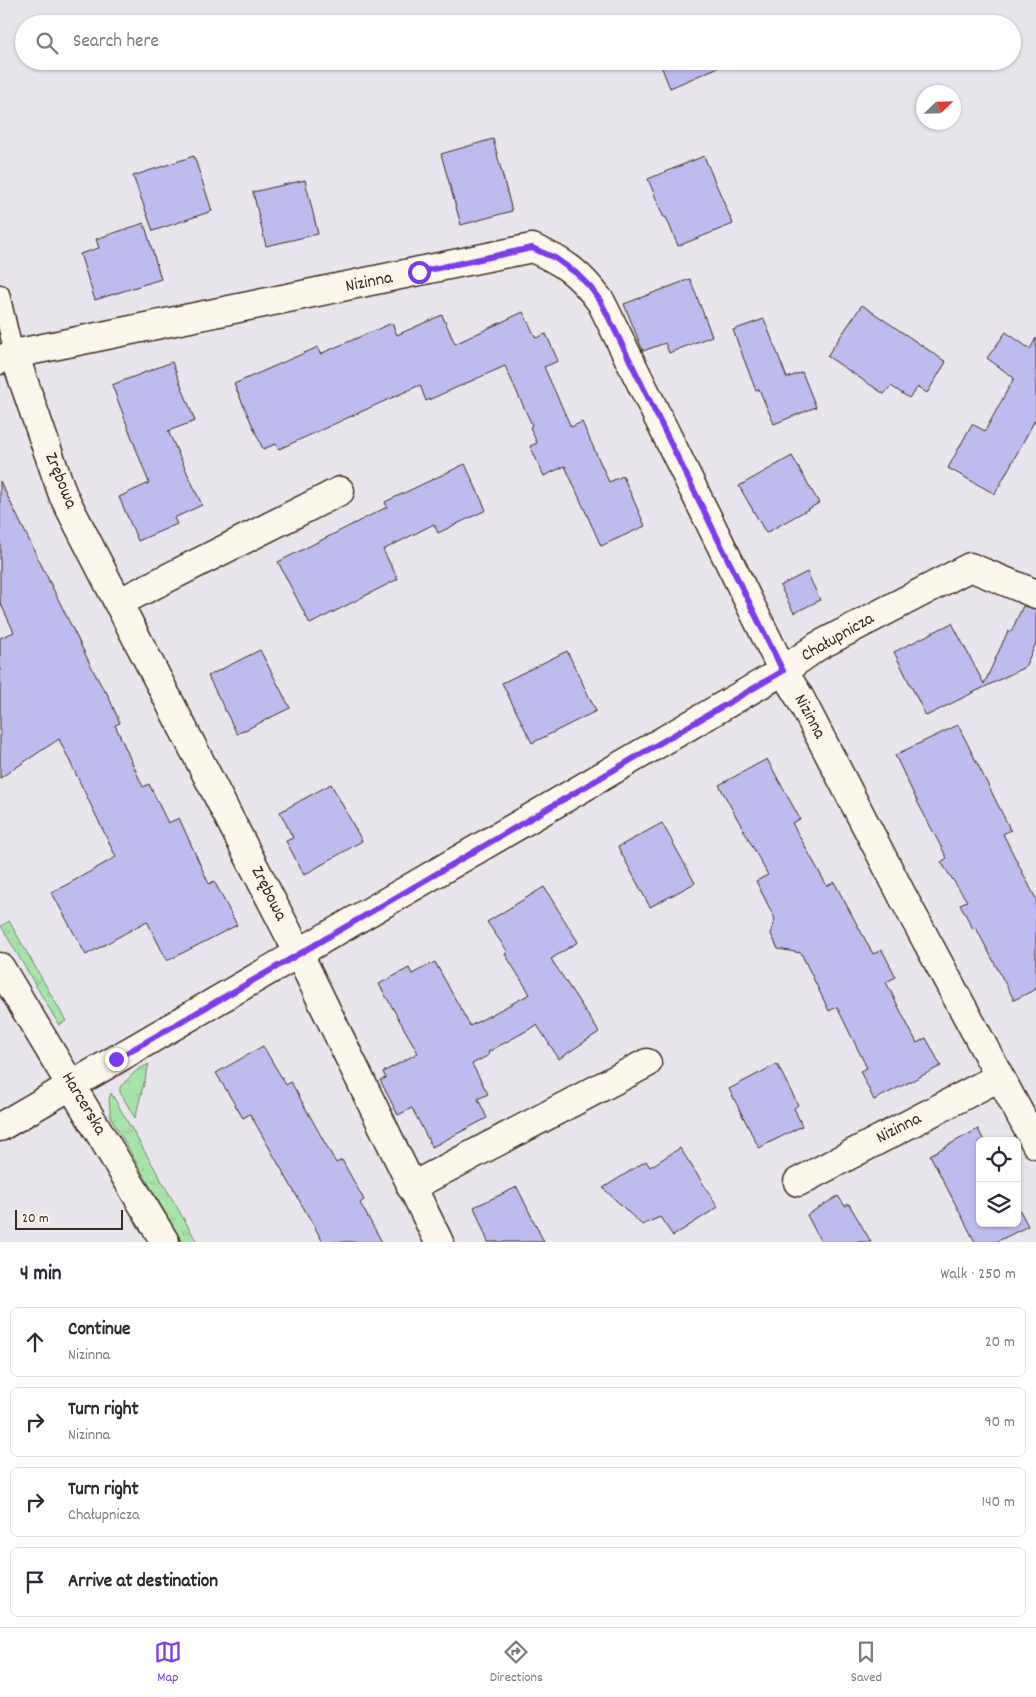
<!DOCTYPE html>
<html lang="en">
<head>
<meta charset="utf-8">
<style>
  body { margin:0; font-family:Dekko,sans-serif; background:#f2f2f3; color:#2b2b33 }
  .controls { position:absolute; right:15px; bottom:15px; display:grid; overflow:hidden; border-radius:8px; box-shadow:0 1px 4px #0004 }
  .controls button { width:45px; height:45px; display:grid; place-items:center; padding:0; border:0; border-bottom:1px solid #e1e1e2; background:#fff; color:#2b2b33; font:25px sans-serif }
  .compass { position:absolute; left:916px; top:85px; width:45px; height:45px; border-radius:50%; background:#fff; box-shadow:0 1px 4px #0004; rotate:67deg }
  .scale { position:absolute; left:15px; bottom:12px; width:108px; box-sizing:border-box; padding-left:5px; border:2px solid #3b2a1e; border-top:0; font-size:14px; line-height:18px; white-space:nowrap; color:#3b2a1e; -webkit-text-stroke:4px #fbf7ec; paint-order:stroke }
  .stop { position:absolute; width:15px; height:15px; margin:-11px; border:4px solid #7c3aed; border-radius:50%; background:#fff }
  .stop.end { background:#7c3aed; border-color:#fff; box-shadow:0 1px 5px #0008 }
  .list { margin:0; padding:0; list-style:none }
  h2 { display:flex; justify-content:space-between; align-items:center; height:65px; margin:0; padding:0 20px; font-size:21px }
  h2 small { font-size:16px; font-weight:400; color:#7c7c81 }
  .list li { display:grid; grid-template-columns:32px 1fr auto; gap:15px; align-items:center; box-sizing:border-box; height:70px; margin:0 10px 10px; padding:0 10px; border:1px solid #e1e1e2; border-radius:8px }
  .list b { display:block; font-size:19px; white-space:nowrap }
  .list p { margin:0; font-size:16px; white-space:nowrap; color:#7c7c81 }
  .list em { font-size:16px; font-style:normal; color:#7c7c81 }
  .icon { flex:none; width:28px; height:28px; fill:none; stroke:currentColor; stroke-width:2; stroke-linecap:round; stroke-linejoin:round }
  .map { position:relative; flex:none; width:1036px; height:1242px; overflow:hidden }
  .search { position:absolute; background:#fff; box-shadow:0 1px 4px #0004; left:15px; right:15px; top:15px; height:55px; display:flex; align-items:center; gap:12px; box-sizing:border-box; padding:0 18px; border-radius:28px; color:#7c7c81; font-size:19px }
  .sheet { height:385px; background:#fff }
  nav { display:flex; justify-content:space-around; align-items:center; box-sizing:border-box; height:70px; border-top:1px solid #e1e1e2; background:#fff; font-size:14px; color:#7c7c81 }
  nav a { display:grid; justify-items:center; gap:2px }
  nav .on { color:#7c3aed }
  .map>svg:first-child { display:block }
  .grass { fill:url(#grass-tufts); stroke:#718764 }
  .building { fill:#bebcee; stroke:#3b2a1e }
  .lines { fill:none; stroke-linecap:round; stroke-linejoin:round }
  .service-casing { stroke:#3b2a1e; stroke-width:21 }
  .minor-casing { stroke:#3b2a1e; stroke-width:31 }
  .tertiary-casing { stroke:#3b2a1e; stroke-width:31 }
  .service { stroke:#fbf7ec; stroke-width:18 }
  .minor { stroke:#fbf7ec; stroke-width:28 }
  .tertiary { stroke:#fbf7ec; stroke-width:28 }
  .route { stroke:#7c3aed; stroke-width:6 }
  .labels { text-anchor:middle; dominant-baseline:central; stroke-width:4; stroke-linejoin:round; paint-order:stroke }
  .street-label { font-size:18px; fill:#3b2a1e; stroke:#fbf7ec }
</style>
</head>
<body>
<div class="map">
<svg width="1036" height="1242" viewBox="0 0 1036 1242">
  <defs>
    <pattern id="grass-tufts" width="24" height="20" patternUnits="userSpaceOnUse" patternTransform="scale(1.25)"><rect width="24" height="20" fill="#a7e4ab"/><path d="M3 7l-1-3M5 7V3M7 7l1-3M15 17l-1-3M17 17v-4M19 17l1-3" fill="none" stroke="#91c493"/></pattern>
  </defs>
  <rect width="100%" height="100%" fill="#e9e5ed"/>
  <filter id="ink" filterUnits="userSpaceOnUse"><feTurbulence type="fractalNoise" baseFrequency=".02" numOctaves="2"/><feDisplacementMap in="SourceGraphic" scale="10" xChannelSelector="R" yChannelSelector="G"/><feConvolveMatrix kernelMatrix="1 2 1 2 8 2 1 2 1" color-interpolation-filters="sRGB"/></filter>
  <g filter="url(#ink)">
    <g class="grass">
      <path d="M9,921L66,1021L59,1025L1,926Z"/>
      <path d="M149,1064L135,1118L120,1092V1087L137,1070Z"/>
      <path d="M111,1093L197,1242H182L111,1118L109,1099Z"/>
    </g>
    <g class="building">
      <path d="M659,61H719L721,66L670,88Z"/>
      <path d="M493,139L512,211L461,225L441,154Z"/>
      <path d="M194,156L212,211L153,231L133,176Z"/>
      <path d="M704,156L733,224L678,246L666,217L664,218L648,179Z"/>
      <path d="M305,180L318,234L266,246L253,192Z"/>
      <path d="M144,223L161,279L95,300L80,254L99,248L96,239Z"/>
      <path d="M690,279L712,336L669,353L665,343L643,351L624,304Z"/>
      <path d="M862,305L946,362L927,393L918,387L909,398L891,386L884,394L827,356Z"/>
      <path d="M523,312L536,338L546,334L558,361L544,367L571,427L582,422L609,482L623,476L645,526L601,546L565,466L544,476L530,446L537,443L530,427L532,425L505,366L426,401L420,385L279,449L276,444L263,449L234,384L318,347L320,354L392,323L397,335L442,315L455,344Z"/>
      <path d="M764,319L787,378L802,372L816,407L774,424L759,389L756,391L733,330Z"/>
      <path d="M1006,332L1030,349L1036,338V418L995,494L948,468L972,424L985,431L1014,378L987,358Z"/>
      <path d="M172,362L195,421L168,431L202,505L174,518L177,524L138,541L119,497L149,483L112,385Z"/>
      <path d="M792,456L819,503L766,533L739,486Z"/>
      <path d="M465,464L486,510L438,533L434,524L383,550L398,579L310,624L278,562L387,507L385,502Z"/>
      <path d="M0,481L94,672L105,692L106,691L120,723L115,725L143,787L149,784L168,823L179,818L209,884L214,881L237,925L167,961L147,921L86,955L52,893L116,857L59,739L0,778V638L14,632L0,602Z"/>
      <path d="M807,572L820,600L794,613L780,586Z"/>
      <path d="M1023,606L1036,609V643L1025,667L926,716L894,652L952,623L984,684L1008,631L1011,632Z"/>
      <path d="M260,650L290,708L237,734L208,676Z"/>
      <path d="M567,651L596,711L532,743L502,683Z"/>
      <path d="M958,725L1009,827L1008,828L1011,830L1003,834L1036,899V989L1014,1000L976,928L973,929L960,904L967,901L941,862L947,858L917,801L895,755Z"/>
      <path d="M767,759L800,819L792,823L827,886L834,882L873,954L882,950L896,977L886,982L903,1016L917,1043L926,1038L941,1066L874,1100L860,1071L867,1068L837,1007L829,1011L801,953L778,949L771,934L775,919L756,881L768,875L719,785Z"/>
      <path d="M331,784L362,841L304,875L286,841L293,838L280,812Z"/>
      <path d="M662,823L695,883L650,907L618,847Z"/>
      <path d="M544,887L578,942L551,959L599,1032L559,1059L537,1025L488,1052L489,1055L472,1064L488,1094L478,1099L487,1118L432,1147L412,1108L398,1115L380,1080L386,1078L383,1072L418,1053L379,984L409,968L412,974L435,962L470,1026L530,994L505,954L508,952L487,922Z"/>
      <path d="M263,1046L286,1085L291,1082L336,1163L342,1160L364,1200L360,1203L382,1242H323L250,1114L243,1118L216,1073Z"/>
      <path d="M777,1064L798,1105L794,1108L802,1126L759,1148L729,1089Z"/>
      <path d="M978,1129L984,1141H980V1223H1017V1205L1028,1226L996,1242H975L930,1155Z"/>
      <path d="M680,1148L718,1207L673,1236L660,1217L642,1225L603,1188L646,1161L650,1167Z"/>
      <path d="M517,1187L544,1242H488L474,1207Z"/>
      <path d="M838,1196L845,1206L849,1204L871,1242H821L807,1215Z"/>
    </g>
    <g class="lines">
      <g class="service-casing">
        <path id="service" d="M0,294L14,354"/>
      </g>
      <g class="minor-casing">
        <g id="minor">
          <path d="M14,354L63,495L299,954L439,1242"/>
          <path d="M0,360L14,354L532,248C565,262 580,274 601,302L783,671L800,698L904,899L1036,1144"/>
          <path d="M118,603L340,491"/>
          <path d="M0,1127L783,671L818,646L970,567L1036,594"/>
          <path d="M798,1182L999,1077"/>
          <path d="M411,1187L647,1063"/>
        </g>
      </g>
      <g class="tertiary-casing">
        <path id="tertiary" d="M0,967L165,1242"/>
      </g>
      <use href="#service" class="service"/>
      <use href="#minor" class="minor"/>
      <use href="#tertiary" class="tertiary"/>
    </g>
  </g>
  <g class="lines" filter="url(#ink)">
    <path class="route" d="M116,1059L299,954L783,671L601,302L590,287L576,273L555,258L532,248L419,272"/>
  </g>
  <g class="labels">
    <g class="street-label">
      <text transform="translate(369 283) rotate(-11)">Nizinna</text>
      <text transform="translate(60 481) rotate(68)">Zrębowa</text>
      <text transform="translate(838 638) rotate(-30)">Chałupnicza</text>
      <text transform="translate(809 717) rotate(62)">Nizinna</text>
      <text transform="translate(268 894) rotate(63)">Zrębowa</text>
      <text transform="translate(83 1104) rotate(59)">Harcerska</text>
      <text transform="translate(899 1129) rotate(-27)">Nizinna</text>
    </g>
  </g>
</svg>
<div class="controls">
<button><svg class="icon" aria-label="locate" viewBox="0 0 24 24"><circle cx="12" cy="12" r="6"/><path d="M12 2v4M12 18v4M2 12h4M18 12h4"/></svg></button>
<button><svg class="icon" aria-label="layers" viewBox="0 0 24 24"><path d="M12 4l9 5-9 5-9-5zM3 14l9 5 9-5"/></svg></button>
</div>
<svg class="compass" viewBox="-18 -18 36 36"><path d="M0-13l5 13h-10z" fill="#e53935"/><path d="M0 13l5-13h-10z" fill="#7c7c81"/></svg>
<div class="scale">20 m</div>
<div class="stop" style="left:419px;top:272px"></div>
<div class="stop end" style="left:116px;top:1059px"></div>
<div class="search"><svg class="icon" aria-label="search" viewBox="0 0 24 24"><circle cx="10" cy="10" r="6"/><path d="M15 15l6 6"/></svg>Search here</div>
</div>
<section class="sheet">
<h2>4 min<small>Walk · 250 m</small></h2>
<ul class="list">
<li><svg class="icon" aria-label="ahead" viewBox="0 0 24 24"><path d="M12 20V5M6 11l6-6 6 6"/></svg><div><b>Continue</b><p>Nizinna</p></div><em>20 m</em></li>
<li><svg class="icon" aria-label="right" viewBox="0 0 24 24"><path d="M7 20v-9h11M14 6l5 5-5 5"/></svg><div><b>Turn right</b><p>Nizinna</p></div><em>90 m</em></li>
<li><svg class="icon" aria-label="right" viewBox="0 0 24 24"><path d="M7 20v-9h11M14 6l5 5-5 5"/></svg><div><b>Turn right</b><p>Chałupnicza</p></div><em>140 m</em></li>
<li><svg class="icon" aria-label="arrive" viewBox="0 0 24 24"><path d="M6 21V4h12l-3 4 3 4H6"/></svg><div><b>Arrive at destination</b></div></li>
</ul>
</section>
<nav>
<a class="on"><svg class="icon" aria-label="map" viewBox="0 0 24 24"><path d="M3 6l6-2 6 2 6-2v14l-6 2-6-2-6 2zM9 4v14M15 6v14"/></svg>Map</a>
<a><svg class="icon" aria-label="directions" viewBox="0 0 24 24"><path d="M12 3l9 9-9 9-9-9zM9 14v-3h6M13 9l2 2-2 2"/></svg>Directions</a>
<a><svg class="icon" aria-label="saved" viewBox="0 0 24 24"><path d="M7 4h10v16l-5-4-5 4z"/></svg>Saved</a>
</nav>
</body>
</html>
